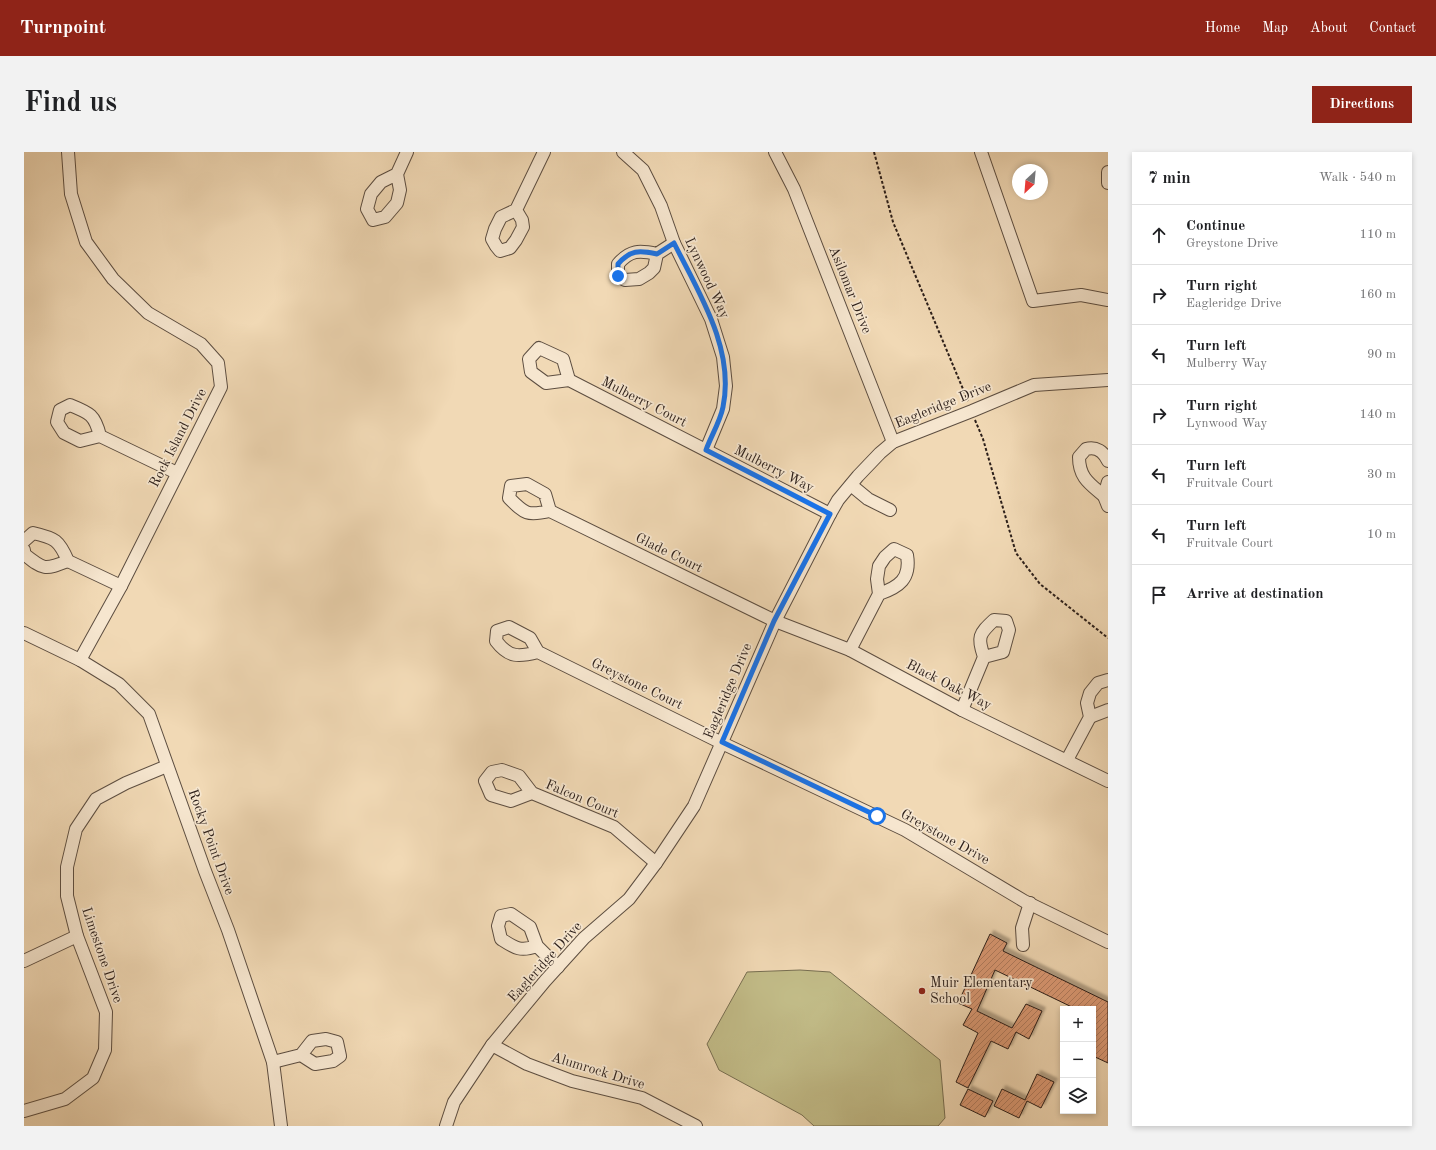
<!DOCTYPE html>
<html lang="en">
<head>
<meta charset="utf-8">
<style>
  body { margin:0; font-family:"Old Standard TT",serif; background:#f2f2f2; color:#202124 }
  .controls { position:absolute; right:12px; bottom:12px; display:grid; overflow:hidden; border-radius:0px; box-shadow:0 2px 6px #0003 }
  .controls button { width:36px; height:36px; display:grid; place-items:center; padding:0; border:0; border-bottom:1px solid #e0e0e0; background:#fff; color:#202124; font:20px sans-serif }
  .compass { position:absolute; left:988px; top:12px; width:36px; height:36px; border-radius:50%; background:#fff; box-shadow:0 2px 6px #0003; rotate:206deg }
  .stop { position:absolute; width:12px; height:12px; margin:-9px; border:3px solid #1a73e8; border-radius:50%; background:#fff }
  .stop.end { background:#1a73e8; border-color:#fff; box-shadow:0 1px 4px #0008 }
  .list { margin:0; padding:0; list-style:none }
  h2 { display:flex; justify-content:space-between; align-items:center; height:52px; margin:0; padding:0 16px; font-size:17px }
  h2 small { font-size:13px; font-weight:400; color:#757577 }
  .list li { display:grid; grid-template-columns:26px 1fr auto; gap:12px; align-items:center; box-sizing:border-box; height:60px; padding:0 16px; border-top:1px solid #e0e0e0 }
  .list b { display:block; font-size:15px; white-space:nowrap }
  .list p { margin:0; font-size:13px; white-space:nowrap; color:#757577 }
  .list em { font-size:13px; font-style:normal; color:#757577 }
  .icon { flex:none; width:22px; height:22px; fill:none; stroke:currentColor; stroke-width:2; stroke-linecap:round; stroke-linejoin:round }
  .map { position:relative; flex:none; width:1084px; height:974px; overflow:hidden; border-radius:0px }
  header { display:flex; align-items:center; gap:24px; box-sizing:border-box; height:56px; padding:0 20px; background:#8f2418; color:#fff }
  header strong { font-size:19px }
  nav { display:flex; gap:22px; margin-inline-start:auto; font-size:14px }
  .intro { display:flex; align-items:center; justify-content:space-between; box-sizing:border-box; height:96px; padding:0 24px }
  h1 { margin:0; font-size:28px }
  .button { padding:10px 18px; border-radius:0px; background:#8f2418; color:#fff; font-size:14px; font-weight:700 }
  main { display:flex; gap:24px; padding:0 24px }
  aside { flex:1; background:#fff; border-radius:0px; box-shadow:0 2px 6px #0003 }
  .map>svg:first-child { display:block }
  .pitch { fill:#c2bc88; stroke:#776e51 }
  .building { fill:url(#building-hatch); stroke:#2c1f1a; filter:url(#shadow) }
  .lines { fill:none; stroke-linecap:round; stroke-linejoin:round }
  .minor-casing { stroke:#5d4e41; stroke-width:14 }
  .path { stroke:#2c1f1a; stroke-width:2; stroke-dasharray:3 2; stroke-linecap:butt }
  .minor { stroke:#f6e6cf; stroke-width:12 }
  .route { stroke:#1a73e8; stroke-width:5 }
  .poi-dot { fill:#8f2418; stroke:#f6e6cf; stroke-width:1.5 }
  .labels { text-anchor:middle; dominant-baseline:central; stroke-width:3.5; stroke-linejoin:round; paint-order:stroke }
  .street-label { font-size:14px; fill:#2c1f1a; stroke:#f6e6cf }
  .poi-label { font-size:14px; fill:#2c1f1a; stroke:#f6e6cf; text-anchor:start }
</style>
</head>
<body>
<header>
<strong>Turnpoint</strong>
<nav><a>Home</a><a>Map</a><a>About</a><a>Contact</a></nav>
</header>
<div class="intro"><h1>Find us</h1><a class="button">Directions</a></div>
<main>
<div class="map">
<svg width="1084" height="974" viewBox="0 0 1084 974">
  <defs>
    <pattern id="building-hatch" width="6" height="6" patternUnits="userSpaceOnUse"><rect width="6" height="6" fill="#db9a74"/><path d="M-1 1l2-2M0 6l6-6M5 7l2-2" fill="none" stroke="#b27d5e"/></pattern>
    <filter id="shadow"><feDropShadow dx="3.5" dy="-3.5" stdDeviation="1" flood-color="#0004"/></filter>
  </defs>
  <rect width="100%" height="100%" fill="#f1d9b5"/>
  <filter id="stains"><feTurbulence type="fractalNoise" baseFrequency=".005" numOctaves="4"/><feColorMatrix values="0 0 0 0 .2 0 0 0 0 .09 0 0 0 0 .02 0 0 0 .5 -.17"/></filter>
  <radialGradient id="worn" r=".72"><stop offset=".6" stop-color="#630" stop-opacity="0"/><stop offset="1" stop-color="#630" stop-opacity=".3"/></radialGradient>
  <path class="pitch" d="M776,818L806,820L916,908L921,966L914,974H790L778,963L695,918L683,892L723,820Z"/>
  <g class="building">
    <path d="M966,782L983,791L979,799L1084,850V911L1069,904V857H1052L971,818L953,859L988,876L1002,852L1018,859L1005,887L992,880L984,897L967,889L944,936L932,930L954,881L939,873L948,857L934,851Z"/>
    <path d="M1013,922L1030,930L1017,956L1003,949L995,966L970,954L978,937L1001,948Z"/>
    <path d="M944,937L969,949L961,965L936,953Z"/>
  </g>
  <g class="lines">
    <g class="minor-casing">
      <g id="minor">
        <path d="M44,0L47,42L62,90L89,127L124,161L177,192L194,211L197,235L97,434L56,508"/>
        <path d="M599,0L619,18L637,54L650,91L687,167L699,205L702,234L699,257L682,298"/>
        <path d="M751,0L770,37L869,290"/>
        <path d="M957,0L1009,149L1057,143L1084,148"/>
        <path d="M1084,20V31"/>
        <path d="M373,22L376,38L373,51L361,65L349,68L343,57L347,42L357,30L373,22L383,0"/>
        <path d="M492,58L498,68L499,75L492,88L486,96L476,99L472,94L468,87L471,77L477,65L492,58L520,0"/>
        <path d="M633,102L630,116L625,121L615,127L601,128L594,124V112C606,98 615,98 633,102L650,91"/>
        <path d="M545,228L539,207L515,196L505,207L507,220L522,231L545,228L806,362"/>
        <path d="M76,284C71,263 66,261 46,253L36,258L33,270L40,281L56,289L76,284L153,321"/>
        <path d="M1084,330L1080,344L1084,354"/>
        <path d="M827,333L844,347L866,358"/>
        <path d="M1080,344C1066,332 1055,326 1055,305L1062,297C1072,294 1080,300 1084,309"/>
        <path d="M526,359L521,342L503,332L487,334L485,346C501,362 503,364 526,359L751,469L826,498L938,558L1084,629"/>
        <path d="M0,389L9,381C31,386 35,388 44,409L97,434"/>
        <path d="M0,398V402C20,418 20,418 44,409"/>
        <path d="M0,481L56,508L95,532L125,562L181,719L204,778L249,910L257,974"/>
        <path d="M826,498L855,442L853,427L855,414L861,405L870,397L883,403C887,427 875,435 855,442"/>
        <path d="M514,500C495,505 485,506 472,489L473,479L485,475L506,486L514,500L698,591L881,678L1000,749L1084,790"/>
        <path d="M938,558L960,505C953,485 955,482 970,468L982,469L985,478L979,500L960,505"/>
        <path d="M1066,565L1084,558"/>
        <path d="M1043,608L1066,565L1063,551L1066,541L1074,531L1084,528"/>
        <path d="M508,641L487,649L467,643L461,629L468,620L478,618L495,624L508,641L590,675L632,711"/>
        <path d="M999,793L998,776L1006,751"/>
        <path d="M513,794C496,800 491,796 477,787L474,774L477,764L487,762L506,775L513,794L534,815"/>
        <path d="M0,809L53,784"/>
        <path d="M468,893L503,912L548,929L618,946L672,974"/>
        <path d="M249,910L277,903L288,889L302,887L313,890L316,904L309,909L291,912L277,903"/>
        <path d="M0,959L41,947L69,926L81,898L82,860L53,784L43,744V715L52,677L72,647L102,631L143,614"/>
        <path d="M422,974L430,950L468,893L521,829L560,786L605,747L632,711L670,654L751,469L806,362L814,348L834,324L856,301L869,290L948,259L1010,233L1084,228"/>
      </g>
    </g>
    <g class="path">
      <path d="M850,0L869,70L944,249"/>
      <path d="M951,268L959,287L992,401L1016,432L1084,486"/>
    </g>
    <use href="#minor" class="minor"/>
  </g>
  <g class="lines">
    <path class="route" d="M594,124V112C606,98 615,98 633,102L650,91C675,141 711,197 699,255C696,270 687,284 682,298L806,362L750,469L698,590L853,664"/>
  </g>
  <circle class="poi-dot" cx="898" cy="839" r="4"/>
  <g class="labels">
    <g class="street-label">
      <text transform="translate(683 126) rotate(65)">Lynwood Way</text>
      <text transform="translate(826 138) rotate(68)">Asilomar Drive</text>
      <text transform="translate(620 250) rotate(27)">Mulberry Court</text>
      <text transform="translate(919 253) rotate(-22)">Eagleridge Drive</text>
      <text transform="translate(154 286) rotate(-63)">Rock Island Drive</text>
      <text transform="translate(750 317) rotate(27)">Mulberry Way</text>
      <text transform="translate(645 401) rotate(26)">Glade Court</text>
      <text transform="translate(613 532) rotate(26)">Greystone Court</text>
      <text transform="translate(925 533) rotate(27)">Black Oak Way</text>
      <text transform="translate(704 539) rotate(-67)">Eagleridge Drive</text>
      <text transform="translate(558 647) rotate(23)">Falcon Court</text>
      <text transform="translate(921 685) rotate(29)">Greystone Drive</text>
      <text transform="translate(187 690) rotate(70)">Rocky Point Drive</text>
      <text transform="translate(78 803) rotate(71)">Limestone Drive</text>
      <text transform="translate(521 810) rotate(-48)">Eagleridge Drive</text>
      <text transform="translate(574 919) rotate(17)">Alumrock Drive</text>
    </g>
    <g class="poi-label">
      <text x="906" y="831">Muir Elementary<tspan x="906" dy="16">School</tspan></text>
    </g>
  </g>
  <rect width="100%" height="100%" filter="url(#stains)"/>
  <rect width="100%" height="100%" fill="url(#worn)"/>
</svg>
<div class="controls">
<button>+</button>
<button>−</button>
<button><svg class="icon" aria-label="layers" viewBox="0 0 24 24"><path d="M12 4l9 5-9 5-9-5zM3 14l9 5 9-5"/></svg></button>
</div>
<svg class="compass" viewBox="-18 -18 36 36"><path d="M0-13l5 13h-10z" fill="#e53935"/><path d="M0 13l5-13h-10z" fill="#757577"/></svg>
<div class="stop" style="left:853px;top:664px"></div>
<div class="stop end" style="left:594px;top:124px"></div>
</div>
<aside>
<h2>7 min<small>Walk · 540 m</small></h2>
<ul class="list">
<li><svg class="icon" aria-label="ahead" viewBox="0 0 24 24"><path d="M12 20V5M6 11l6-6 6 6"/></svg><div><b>Continue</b><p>Greystone Drive</p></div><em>110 m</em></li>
<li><svg class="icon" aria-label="right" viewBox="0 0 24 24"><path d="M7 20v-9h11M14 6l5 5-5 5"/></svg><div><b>Turn right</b><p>Eagleridge Drive</p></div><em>160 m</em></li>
<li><svg class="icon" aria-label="left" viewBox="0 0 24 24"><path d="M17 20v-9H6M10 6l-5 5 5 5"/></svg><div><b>Turn left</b><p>Mulberry Way</p></div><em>90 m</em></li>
<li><svg class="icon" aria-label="right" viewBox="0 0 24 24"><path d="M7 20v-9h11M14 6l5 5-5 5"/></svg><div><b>Turn right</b><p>Lynwood Way</p></div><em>140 m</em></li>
<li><svg class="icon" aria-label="left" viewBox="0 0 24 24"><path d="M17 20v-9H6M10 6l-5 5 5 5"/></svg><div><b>Turn left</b><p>Fruitvale Court</p></div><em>30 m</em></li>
<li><svg class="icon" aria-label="left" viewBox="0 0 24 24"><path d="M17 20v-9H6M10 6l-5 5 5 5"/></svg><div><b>Turn left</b><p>Fruitvale Court</p></div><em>10 m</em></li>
<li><svg class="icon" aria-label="arrive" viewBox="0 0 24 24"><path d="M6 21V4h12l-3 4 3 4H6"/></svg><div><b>Arrive at destination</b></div></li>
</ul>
</aside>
</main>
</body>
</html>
